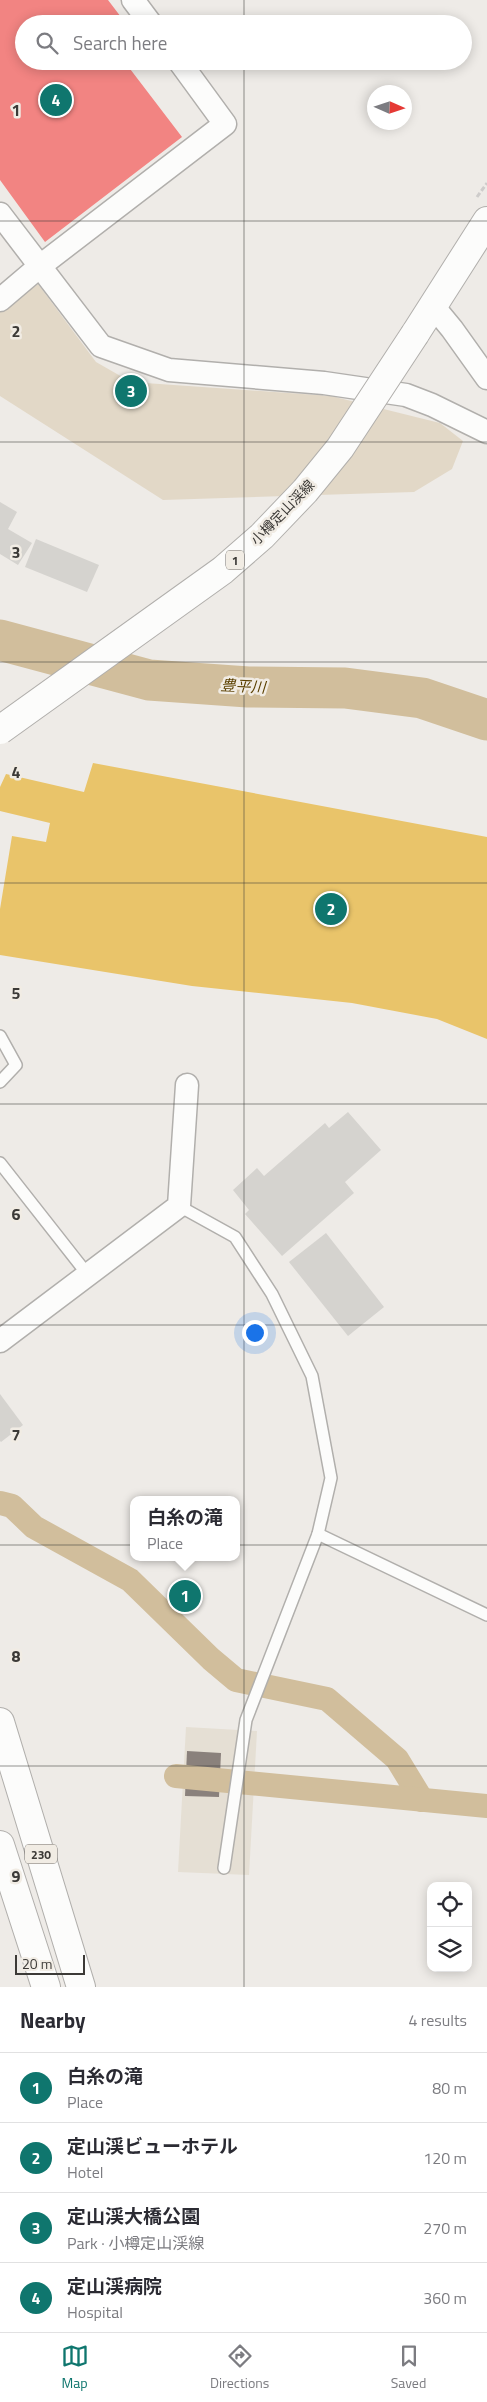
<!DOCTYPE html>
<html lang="en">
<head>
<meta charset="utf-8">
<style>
  body { margin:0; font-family:"Titillium Web","Noto Sans JP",sans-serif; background:#f7f7f7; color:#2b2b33 }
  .controls { position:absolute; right:15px; bottom:15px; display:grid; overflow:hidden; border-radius:10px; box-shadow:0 2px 12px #0003 }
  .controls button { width:45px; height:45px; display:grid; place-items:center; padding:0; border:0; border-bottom:1px solid #e1e1e2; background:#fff; color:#2b2b33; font:25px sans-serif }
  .compass { position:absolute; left:367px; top:85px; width:45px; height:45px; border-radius:50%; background:#fff; box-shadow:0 2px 12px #0003; rotate:93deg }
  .scale { position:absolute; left:15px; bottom:12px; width:70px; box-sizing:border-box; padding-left:5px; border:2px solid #3c3a37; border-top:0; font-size:14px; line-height:18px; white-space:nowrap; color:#3c3a37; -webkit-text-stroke:4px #f1ece4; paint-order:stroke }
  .you { position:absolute; left:254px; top:1332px; width:18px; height:18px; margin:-12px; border:4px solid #fff; border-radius:50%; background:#1a73e8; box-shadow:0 0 0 8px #1a73e833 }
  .badge { display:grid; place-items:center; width:32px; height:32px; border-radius:50%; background:#0f766e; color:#fff; font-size:16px; font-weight:700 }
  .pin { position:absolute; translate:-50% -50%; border:2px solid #fff; box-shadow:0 1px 5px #0006 }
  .popup { position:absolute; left:130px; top:1496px; width:110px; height:65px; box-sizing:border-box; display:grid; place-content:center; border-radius:10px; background:#fff; filter:drop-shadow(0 1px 4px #0005); font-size:16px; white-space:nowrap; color:#7c7c81 }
  .popup b { font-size:19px; color:#2b2b33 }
  .popup::after { content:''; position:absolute; left:50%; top:100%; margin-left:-10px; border:10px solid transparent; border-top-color:#fff }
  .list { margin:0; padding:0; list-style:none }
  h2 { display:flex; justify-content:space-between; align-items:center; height:65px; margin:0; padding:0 20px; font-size:21px }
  h2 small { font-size:16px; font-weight:400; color:#7c7c81 }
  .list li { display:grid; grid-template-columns:32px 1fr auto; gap:15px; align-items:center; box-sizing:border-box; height:70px; padding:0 20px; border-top:1px solid #e1e1e2 }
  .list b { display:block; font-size:19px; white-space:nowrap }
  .list p { margin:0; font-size:16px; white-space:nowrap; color:#7c7c81 }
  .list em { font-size:16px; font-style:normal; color:#7c7c81 }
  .icon { flex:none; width:28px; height:28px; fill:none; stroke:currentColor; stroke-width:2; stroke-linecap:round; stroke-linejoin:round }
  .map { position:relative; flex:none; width:487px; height:1987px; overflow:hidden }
  .search { position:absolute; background:#fff; box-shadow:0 2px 12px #0003; left:15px; right:15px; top:15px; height:55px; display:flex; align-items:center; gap:12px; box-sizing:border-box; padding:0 18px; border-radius:28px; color:#7c7c81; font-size:19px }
  .sheet { height:345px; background:#fff }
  nav { display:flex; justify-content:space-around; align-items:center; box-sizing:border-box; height:70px; border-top:1px solid #e1e1e2; background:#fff; font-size:14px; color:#7c7c81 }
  nav a { display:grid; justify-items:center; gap:2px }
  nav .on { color:#0f766e }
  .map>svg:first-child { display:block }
  .built { fill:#e5dfd4 }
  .green { fill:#e2d8c7 }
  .homes { fill:#e9c46a }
  .health { fill:#f28482 }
  .industry { fill:#8a817c }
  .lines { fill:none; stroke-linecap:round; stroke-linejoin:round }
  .canal { stroke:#d1be9c; stroke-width:24 }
  .river { stroke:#d1be9c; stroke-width:41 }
  .building { fill:#d5d3cf }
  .lane-casing { stroke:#b1afac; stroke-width:14 }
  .street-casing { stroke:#b1afac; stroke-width:25 }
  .primary-casing { stroke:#b1afac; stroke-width:30 }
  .highway-casing { stroke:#b1afac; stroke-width:30 }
  .path { stroke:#cecccb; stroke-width:3; stroke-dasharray:5 2.5; stroke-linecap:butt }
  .lane { stroke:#fcfcfb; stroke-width:11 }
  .street { stroke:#fcfcfb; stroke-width:22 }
  .primary { stroke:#fcfcfb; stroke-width:28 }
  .highway { stroke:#fcfcfb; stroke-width:28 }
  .primary-bridge-casing { stroke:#b1afac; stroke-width:30; stroke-linecap:butt }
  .primary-bridge { stroke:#fcfcfb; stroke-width:28 }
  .grid { fill:none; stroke:#3c3a37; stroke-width:1; stroke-opacity:0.55 }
  .labels { text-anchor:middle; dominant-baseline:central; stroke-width:5; stroke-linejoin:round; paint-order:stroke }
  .shield { fill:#f1ece4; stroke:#726f6b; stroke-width:1 }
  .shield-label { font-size:12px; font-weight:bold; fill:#3c3a37 }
  .street-label { font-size:14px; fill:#3c3a37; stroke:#f1ece4 }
  .water-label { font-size:15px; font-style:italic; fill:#5b4001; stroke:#f1ece4 }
  .grid-label { font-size:16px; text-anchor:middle; font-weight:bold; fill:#3c3a37; stroke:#f1ece4; stroke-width:5; stroke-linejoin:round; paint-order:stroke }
</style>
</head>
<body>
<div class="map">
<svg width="487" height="1987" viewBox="0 0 487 1987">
  <rect width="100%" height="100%" fill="#eeebe7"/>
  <path class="built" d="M186,1727L257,1731L249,1875L178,1872Z"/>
  <path class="green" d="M38,284L96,362L131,382L331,396L440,423L463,441L452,469L414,492L163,500L0,396V312Z"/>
  <path class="homes" d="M93,763L487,837V1039L437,1019L352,1003L192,986L0,955V909L12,836L46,842L50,823L0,811V787L6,774L84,792Z"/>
  <path class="health" d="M0,0H108L124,21L121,24H24V61H124L182,137L45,242L0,180Z"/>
  <path class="industry" d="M187,1751L221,1753L219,1797L185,1796Z"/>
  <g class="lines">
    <g class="canal">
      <path d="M0,1503L12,1506L34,1527L130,1580L211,1659L236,1680L327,1699L397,1759L422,1800"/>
      <path d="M176,1776L487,1806"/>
    </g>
    <path class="river" d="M0,640L149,680L248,687L345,688L422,698L487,720"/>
  </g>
  <g class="building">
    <path d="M0,502L17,512L8,529L32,543L18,565L0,554Z"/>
    <path d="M36,539L99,565L87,592L25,567Z"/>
    <path d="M348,1112L381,1150L345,1182L354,1193L282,1256L245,1214L249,1210L233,1190L257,1168L264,1176L325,1123L329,1128Z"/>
    <path d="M326,1233L384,1307L348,1336L289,1262Z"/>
    <path d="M0,1394L23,1425L1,1442L0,1441Z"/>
  </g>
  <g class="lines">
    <g class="lane-casing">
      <g id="lane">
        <path d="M0,1036L16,1065L0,1082"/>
        <path d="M0,1163L88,1275"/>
        <path d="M179,1206L235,1237L272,1294L312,1376L331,1478L318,1534L246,1720L224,1868"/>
        <path d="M318,1534L487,1615"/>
      </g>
    </g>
    <g class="street-casing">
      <g id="street">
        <path d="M133,0L151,24"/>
        <path d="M0,214L101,346L169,370L324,383L406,395L432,405L487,432"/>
        <path d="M0,300L40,266L225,124L179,61"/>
        <path d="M433,306L452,329L487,378"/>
        <path d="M0,1341L179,1206L187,1085"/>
      </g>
    </g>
    <g class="primary-casing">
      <path id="primary" d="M415,334L487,221"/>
    </g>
    <g class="highway-casing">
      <g id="highway">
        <path d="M0,1722L81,1987"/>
        <path d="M0,1845L46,1987"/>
      </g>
    </g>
    <path class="path" d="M477,197L487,183"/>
    <use href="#lane" class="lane"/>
    <use href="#street" class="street"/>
    <use href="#primary" class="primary"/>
    <use href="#highway" class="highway"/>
    <g class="primary-bridge-casing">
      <path id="primary-bridge" d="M0,730L223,570L262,536L305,491L340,448L415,334"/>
    </g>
    <use href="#primary-bridge" class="primary-bridge"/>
  </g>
  <path class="grid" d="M244,0V24M244,61V1987M0,221H487M0,442H487M0,662H487M0,883H487M0,1104H487M0,1325H487M0,1545H487M0,1766H487"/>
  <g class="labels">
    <g class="shield">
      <rect x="226" y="550.5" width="18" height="19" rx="4"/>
      <rect x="25" y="1844.5" width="32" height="19" rx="4"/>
    </g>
    <g class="shield-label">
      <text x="235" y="560">1</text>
      <text x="41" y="1854">230</text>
    </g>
    <g class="street-label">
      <text transform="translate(282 512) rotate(-46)">小樽定山渓線</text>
    </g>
    <g class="water-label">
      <text transform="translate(243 686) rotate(3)">豊平川</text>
    </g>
  </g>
  <g class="grid-label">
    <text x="16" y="116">1</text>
    <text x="16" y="337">2</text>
    <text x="16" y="558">3</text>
    <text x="16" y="778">4</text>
    <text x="16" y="999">5</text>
    <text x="16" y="1220">6</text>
    <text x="16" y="1441">7</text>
    <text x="16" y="1662">8</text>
    <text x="16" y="1882">9</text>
  </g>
</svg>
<div class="controls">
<button><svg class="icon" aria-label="locate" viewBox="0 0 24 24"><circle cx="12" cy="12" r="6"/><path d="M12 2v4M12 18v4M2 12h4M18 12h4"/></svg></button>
<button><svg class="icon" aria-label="layers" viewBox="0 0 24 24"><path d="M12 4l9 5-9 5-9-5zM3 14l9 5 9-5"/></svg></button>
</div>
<svg class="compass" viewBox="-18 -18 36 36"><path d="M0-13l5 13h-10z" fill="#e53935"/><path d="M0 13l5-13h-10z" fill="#7c7c81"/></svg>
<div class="scale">20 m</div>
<div class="you"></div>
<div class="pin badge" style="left:185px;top:1596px">1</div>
<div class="popup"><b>白糸の滝</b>Place</div>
<div class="pin badge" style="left:331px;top:909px">2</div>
<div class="pin badge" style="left:131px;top:391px">3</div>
<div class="pin badge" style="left:56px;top:100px">4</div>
<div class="search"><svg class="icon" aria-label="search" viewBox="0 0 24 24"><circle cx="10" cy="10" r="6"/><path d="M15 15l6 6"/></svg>Search here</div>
</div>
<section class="sheet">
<h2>Nearby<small>4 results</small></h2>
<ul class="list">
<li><span class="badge">1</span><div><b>白糸の滝</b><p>Place</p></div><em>80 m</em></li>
<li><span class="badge">2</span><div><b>定山渓ビューホテル</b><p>Hotel</p></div><em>120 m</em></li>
<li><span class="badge">3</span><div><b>定山渓大橋公園</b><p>Park · 小樽定山渓線</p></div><em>270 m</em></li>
<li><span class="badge">4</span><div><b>定山渓病院</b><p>Hospital</p></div><em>360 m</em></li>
</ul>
</section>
<nav>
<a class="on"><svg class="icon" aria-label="map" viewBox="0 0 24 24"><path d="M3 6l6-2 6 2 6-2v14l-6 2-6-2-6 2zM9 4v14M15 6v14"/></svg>Map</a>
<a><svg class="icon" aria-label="directions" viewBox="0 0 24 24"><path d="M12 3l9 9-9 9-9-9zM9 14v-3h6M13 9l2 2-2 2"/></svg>Directions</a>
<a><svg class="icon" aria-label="saved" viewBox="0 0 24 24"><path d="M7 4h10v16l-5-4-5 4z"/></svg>Saved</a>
</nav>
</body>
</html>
